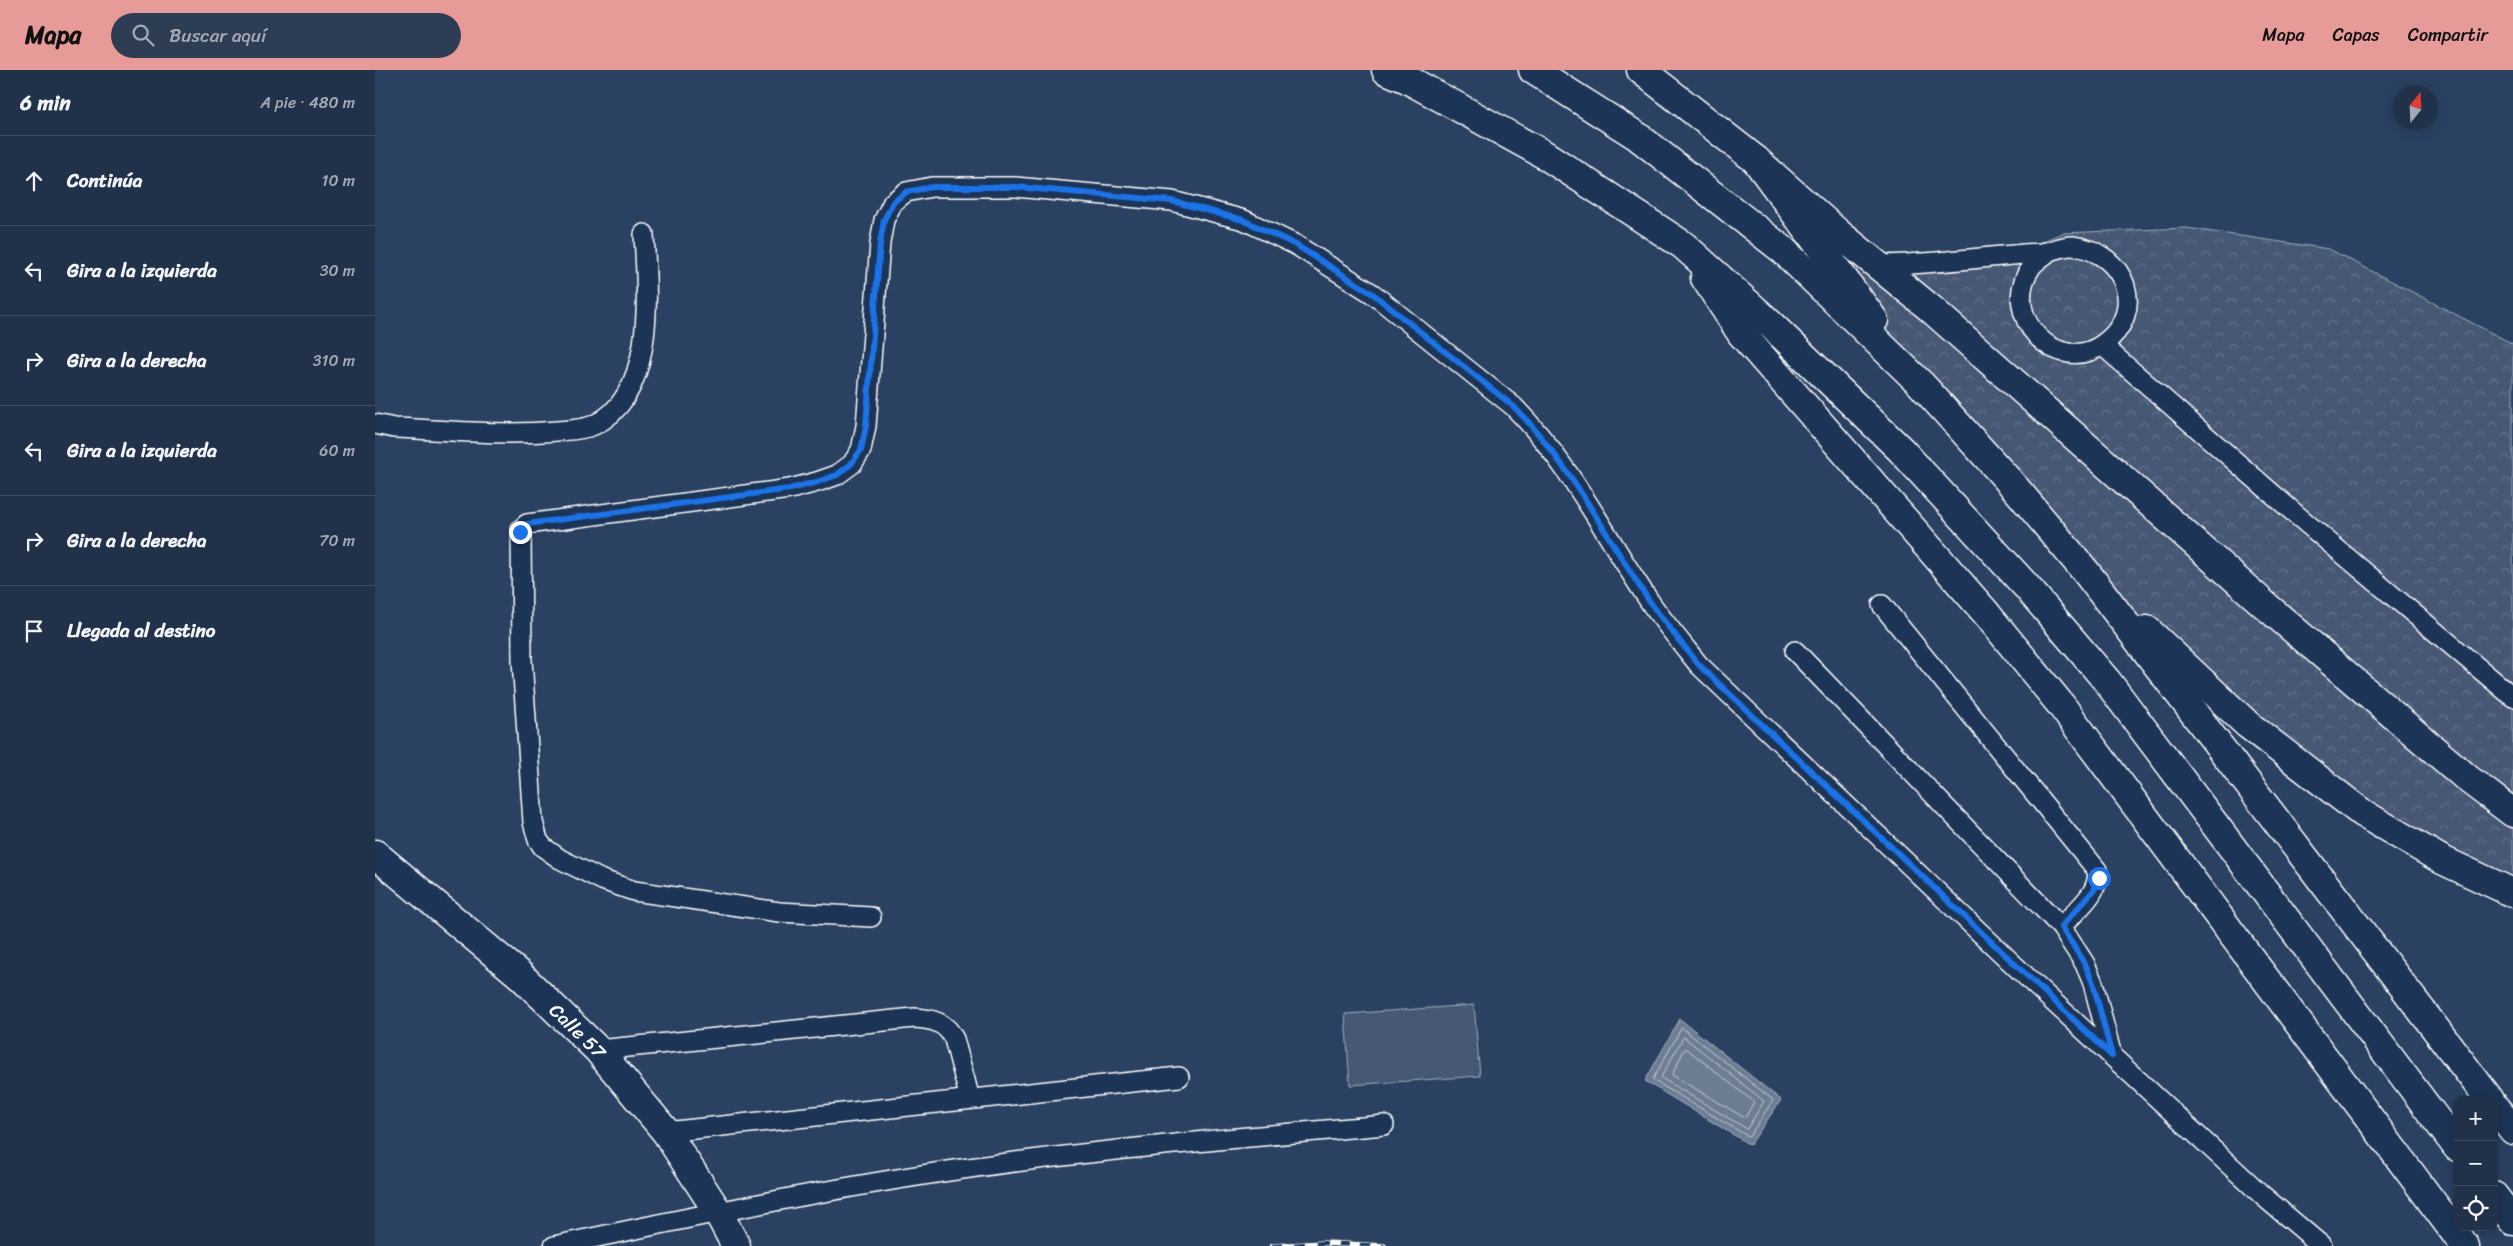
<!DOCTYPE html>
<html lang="es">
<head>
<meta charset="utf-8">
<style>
  body { margin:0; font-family:Sriracha,sans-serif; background:#2d3d53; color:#f1f3f6 }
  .controls { position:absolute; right:15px; bottom:15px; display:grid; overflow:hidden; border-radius:10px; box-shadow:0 2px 12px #0003 }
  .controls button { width:45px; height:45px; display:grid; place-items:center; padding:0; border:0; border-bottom:1px solid #3d4c61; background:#203149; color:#f1f3f6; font:25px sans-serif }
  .compass { position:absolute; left:2018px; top:15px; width:45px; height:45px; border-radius:50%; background:#203149; box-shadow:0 2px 12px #0003; rotate:18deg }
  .stop { position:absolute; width:15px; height:15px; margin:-11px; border:4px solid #1a73e8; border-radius:50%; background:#fff }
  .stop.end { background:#1a73e8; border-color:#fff; box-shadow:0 1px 5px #0008 }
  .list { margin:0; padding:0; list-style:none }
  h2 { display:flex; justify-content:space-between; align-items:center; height:65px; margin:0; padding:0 20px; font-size:21px }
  h2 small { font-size:16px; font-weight:400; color:#a2a9b4 }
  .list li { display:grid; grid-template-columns:32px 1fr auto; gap:15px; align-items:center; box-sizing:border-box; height:90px; padding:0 20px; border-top:1px solid #3d4c61 }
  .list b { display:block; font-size:19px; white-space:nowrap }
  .list em { font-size:16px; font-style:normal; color:#a2a9b4 }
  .icon { flex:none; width:28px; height:28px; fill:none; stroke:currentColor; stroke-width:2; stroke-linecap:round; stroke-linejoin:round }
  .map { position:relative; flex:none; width:2138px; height:1176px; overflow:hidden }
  header { display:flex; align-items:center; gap:30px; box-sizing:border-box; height:70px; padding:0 25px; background:#e69b98; color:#111 }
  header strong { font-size:24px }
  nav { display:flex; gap:28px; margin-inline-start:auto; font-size:18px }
  .search { width:350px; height:45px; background:#2d3d53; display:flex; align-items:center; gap:12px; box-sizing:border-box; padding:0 18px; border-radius:28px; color:#a2a9b4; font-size:19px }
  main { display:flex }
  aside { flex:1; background:#203149 }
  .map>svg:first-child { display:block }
  .grass { fill:#465975; stroke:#a2acba }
  .forest { fill:url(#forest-crowns); stroke:#a2acba }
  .water { fill:#6d7d92; stroke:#a7b1be }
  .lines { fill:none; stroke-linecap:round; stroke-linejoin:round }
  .shore { stroke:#c5cbd3; stroke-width:1 }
  .service-casing { stroke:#fff; stroke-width:22 }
  .minor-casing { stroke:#fff; stroke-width:31 }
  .trunk-casing { stroke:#fff; stroke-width:31 }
  .service { stroke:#1d3557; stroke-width:19 }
  .minor { stroke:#1d3557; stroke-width:28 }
  .trunk { stroke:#1d3557; stroke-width:28 }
  .rail-casing { stroke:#fff; stroke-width:5.5 }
  .rail { stroke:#1d3557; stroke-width:4; stroke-dasharray:11; stroke-linecap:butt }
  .route { stroke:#1a73e8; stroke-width:6 }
  .labels { text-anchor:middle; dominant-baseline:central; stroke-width:4; stroke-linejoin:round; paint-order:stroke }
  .street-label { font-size:19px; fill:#fff; stroke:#1d3557 }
</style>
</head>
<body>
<header>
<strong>Mapa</strong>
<div class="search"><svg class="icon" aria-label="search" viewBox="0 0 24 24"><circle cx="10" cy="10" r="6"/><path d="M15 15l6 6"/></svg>Buscar aquí</div>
<nav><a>Mapa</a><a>Capas</a><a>Compartir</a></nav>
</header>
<main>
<aside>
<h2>6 min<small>A pie · 480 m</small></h2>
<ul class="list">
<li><svg class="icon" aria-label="ahead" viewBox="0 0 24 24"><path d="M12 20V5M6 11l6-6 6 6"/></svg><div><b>Continúa</b></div><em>10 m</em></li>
<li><svg class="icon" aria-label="left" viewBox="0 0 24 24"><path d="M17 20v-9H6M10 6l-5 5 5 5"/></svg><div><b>Gira a la izquierda</b></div><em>30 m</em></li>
<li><svg class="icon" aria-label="right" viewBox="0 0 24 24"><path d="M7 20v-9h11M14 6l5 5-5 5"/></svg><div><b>Gira a la derecha</b></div><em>310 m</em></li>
<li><svg class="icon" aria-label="left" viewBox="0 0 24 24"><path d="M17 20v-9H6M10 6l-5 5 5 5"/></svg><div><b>Gira a la izquierda</b></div><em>60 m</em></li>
<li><svg class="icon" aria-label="right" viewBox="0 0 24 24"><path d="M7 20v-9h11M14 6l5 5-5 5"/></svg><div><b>Gira a la derecha</b></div><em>70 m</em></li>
<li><svg class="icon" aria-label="arrive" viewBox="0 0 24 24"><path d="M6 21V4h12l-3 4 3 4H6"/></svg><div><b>Llegada al destino</b></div></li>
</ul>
</aside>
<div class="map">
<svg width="2138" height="1176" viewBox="0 0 2138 1176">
  <defs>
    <pattern id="forest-crowns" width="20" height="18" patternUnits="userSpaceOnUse" patternTransform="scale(1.25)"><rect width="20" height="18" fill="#465975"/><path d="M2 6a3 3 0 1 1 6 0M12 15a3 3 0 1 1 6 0" fill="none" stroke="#62728a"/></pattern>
  </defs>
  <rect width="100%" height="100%" fill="#2a4161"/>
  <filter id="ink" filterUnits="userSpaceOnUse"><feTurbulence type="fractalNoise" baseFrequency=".02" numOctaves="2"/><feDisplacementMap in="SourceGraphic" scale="10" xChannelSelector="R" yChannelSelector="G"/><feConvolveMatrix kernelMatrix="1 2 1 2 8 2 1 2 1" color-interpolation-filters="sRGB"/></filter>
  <g filter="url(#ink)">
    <path class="grass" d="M1099,935L1105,1006L975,1015L970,944Z"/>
    <path class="forest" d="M1392,116L1468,176L1602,199L1687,163L1811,158L1954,179L2138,274V834L2114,825L1996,766L1878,678L1735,548Z"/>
    <path class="water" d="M1305,949L1406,1030L1375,1075L1270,1011Z"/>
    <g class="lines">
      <g class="shore">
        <path d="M1307,958L1398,1030L1374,1067L1278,1010Z"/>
        <path d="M1309,967L1389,1031L1372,1059L1286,1008Z"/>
        <path d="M1312,979L1379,1032L1370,1048L1297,1005L1309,980Z"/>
      </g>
      <g class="service-casing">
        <g id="service">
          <path d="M1502,195C1557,195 1611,186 1665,183C1676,182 1688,175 1698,176C1751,182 1773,242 1728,274C1682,307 1623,246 1656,197C1660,191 1668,187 1673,182"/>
          <path d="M1727,275L1924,447L2138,627"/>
          <path d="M0,354L19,358C73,360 128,366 182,361C194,360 208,360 219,355C282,325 272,221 269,164"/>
          <path d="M1507,535L1722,800C1727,822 1699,842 1686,857"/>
          <path d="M1420,581L1686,857L1710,894L1718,913L1737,986"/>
          <path d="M496,847L404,842L259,821L227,810L185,789L168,777L163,770L158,752L147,590L146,459L152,454L415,419L442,412L462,405L477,394L486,380L491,356L505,173L509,150L518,132L531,122L557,117H640L797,131L869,150L921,175L998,224L1138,336C1196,394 1231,468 1277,535C1292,556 1308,575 1324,595L1659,914L1888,1126L1947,1176"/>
          <path d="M223,980L539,948C557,949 571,952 579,969L595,1029"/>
          <path d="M291,1062L804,1007"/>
          <path d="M179,1176C317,1147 455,1118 594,1098C732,1079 871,1067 1009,1055"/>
        </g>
      </g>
      <g class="minor-casing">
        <g id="minor">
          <path id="s1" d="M0,784L145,905L223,980L291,1062L343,1142L361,1176"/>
        </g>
      </g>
      <g class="trunk-casing">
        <g id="trunk">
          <path d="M1011,0L1032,9L1170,85L1308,175L1388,247L1526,380L1651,516L1732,611L2082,1077"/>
          <path d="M1158,0L1262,66L1408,180L1546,314L1643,421L1711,502L2115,1030"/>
          <path d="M1266,0L1381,90L1499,250"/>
          <path d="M1381,90L1462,162L1555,238L1890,535L2093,709L2138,743"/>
          <path d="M1330,208L1366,263L1611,543L1686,635L2090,1176"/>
          <path d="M1772,560L1872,654L1987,743L2067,790L2138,823"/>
          <path d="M2119,1036L2138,1060"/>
          <path d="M2119,1126L2138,1151"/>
        </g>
      </g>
      <use href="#service" class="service"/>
      <use href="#minor" class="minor"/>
      <use href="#trunk" class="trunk"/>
      <g class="rail-casing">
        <path id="rail" d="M897,1176L949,1173L1009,1176"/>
      </g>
      <use href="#rail" class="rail"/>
    </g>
  </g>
  <g class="lines" filter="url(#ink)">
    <path class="route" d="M145,462L146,459L152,454L415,419L442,412L462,405L476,394L486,380L491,356L505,173L509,150L518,132L531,122L557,117H640L797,131L868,150L921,175L998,224L1138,336C1196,394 1231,468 1277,535C1292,556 1308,575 1324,595L1737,986L1718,913L1710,894L1686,857L1719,820L1724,808"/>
  </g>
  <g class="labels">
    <g class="street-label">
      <text stroke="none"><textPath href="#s1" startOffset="269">Calle 57</textPath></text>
    </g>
  </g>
</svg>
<div class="controls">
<button>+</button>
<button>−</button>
<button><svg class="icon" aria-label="locate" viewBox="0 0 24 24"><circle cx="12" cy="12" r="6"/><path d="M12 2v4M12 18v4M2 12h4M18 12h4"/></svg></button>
</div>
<svg class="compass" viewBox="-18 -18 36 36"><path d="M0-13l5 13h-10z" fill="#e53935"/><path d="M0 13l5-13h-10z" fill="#a2a9b4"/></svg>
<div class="stop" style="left:1724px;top:808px"></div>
<div class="stop end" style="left:145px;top:462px"></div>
</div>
</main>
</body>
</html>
